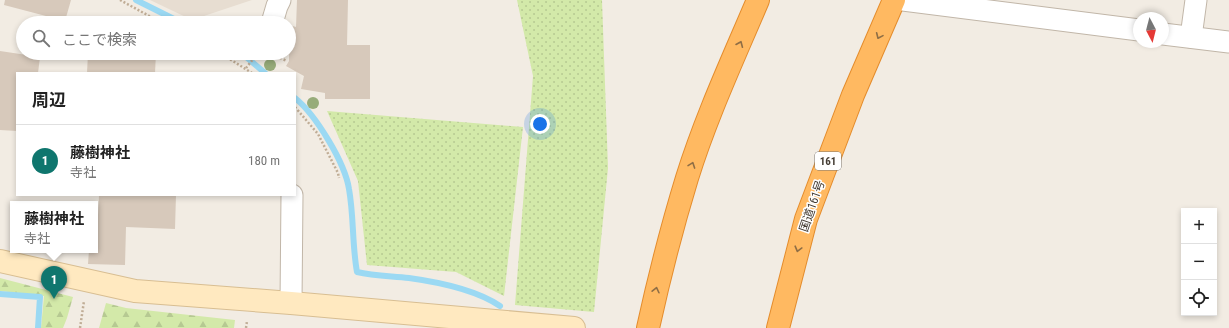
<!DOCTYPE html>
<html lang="ja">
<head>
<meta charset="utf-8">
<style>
  body { margin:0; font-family:"Roboto Condensed","Noto Sans JP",sans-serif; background:#f2f2f2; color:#222 }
  .controls { position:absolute; right:12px; bottom:12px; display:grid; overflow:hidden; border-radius:0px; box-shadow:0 2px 6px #0003 }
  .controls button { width:36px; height:36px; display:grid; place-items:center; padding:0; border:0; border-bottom:1px solid #e0e0e0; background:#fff; color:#222; font:20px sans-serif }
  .compass { position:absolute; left:1133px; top:12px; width:36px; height:36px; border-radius:50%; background:#fff; box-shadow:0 2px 6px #0003; rotate:173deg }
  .you { position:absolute; left:540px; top:124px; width:14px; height:14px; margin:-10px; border:3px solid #fff; border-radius:50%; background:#1a73e8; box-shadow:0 0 0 6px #1a73e833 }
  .badge { display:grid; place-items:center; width:26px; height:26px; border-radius:50%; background:#0f766e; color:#fff; font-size:13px; font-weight:700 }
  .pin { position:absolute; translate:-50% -33px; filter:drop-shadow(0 1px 2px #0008) }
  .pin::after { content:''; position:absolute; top:21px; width:14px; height:12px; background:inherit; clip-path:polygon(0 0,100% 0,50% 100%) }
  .popup { position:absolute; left:10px; top:201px; width:88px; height:52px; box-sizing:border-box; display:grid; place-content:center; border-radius:0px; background:#fff; filter:drop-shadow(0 1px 3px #0005); font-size:13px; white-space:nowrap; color:#767676 }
  .popup b { font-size:15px; color:#222 }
  .popup::after { content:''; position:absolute; left:50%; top:100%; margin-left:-8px; border:8px solid transparent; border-top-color:#fff }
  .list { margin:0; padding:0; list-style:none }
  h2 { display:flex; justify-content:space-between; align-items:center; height:52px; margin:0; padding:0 16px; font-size:17px }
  h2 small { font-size:13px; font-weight:400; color:#767676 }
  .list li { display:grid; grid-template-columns:26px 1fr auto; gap:12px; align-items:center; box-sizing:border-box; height:72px; padding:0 16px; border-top:1px solid #e0e0e0 }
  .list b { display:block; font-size:15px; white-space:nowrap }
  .list p { margin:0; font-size:13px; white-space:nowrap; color:#767676 }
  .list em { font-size:13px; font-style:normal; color:#767676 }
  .icon { flex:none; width:22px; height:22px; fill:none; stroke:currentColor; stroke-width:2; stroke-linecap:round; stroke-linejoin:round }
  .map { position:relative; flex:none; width:1229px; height:328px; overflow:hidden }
  .search { position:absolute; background:#fff; box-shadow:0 2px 6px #0003; left:16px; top:16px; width:280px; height:44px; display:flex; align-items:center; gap:10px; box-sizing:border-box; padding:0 14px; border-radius:22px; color:#767676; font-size:15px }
  .panel { position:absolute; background:#fff; box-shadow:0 2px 6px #0003; left:16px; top:72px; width:280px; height:124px; border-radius:0px }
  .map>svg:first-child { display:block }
  .residential { fill:#e7ddd1 }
  .grass { fill:url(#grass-dots) }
  .forest { fill:url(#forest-firs) }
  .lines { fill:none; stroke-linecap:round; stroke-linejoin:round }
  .stream { stroke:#9bd9f3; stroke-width:6 }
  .building { fill:#d7c9bb }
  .street-casing { stroke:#c1b6a8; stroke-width:23 }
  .secondary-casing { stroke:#d8be92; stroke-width:24 }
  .highway-casing { stroke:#e48c2c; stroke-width:24 }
  .path { stroke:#c0ad96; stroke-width:2.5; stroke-dasharray:2 2; stroke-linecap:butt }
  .street { stroke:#fff; stroke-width:21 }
  .secondary { stroke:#ffe9c0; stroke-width:22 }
  .highway { stroke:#ffb961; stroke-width:22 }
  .tree { fill:#97ac7a }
  .oneway { stroke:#8f6e45 }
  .labels { text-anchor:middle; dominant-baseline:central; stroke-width:3; stroke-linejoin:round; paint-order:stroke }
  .shield { fill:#fff; stroke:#7c7670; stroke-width:1 }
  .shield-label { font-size:11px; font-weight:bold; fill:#443c33 }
  .street-label { font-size:12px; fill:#443c33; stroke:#fff }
</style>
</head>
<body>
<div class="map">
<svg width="1229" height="328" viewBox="0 0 1229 328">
  <defs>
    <pattern id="grass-dots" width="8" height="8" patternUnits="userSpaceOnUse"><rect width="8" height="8" fill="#d3e9a9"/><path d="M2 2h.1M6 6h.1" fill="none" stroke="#b6c992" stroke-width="1.8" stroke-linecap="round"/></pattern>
    <pattern id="forest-firs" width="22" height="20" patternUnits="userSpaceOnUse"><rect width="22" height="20" fill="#d3e9a9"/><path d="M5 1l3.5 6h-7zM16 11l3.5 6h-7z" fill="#b6c992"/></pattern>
  </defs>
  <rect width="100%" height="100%" fill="#f2ece3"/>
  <path class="residential" d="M150,0H252L192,20Z"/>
  <g class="grass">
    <path d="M517,0H602L608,168L594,312L515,305L533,76Z"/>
    <path d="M327,111L523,127L504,296L456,272L367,265L358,181Z"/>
  </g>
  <g class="forest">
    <path d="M0,278L73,297L67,318L63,328H41L44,296L0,291Z"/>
    <path d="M106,303L126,308L235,320L234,328H99Z"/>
  </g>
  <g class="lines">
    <g class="stream">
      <path d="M136,0L182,23"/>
      <path d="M239,53L245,56L265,73"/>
      <path d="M295,98C316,115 345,163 349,189C354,217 352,245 357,272C374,276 392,276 409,278C438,282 475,289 500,306"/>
      <path d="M0,294L40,297L38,328"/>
    </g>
  </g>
  <g class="building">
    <path d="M5,0H71L65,21L4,5Z"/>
    <path d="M297,0H348L347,45H370V99H325V93L301,89L304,76L286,66L289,61V25L296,27Z"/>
    <path d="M0,51L40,57L38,73H17V131L0,130Z"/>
    <path d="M88,53H156L155,73H87Z"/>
    <path d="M99,195H176L175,229L126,227L125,265L88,264L89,250H95V235H97Z"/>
  </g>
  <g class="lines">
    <g class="street-casing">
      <g id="street">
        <path d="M903,0L1139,30"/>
        <path d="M272,23L277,6L280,0"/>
        <path d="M1163,34L1229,42"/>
        <path d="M1191,37L1196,0"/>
        <path d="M291,303L292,195"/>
      </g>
    </g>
    <g class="secondary-casing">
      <path id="secondary" d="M0,261L135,291L291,303L574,328"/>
    </g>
    <g class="highway-casing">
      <g id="highway">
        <path d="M648,328C659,278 672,227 687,178C706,117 733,59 758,0"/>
        <path d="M778,328L806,219L853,95L894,0"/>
      </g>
    </g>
    <g class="path">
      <path d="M120,0L162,23"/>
      <path d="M220,53L252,73"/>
      <path d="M269,53L287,61"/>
      <path d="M246,68L258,53"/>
      <path d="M295,107L318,134L338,173L339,178"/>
      <path d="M80,328L84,301"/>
      <path d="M246,328L247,321"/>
    </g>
    <use href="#street" class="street"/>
    <use href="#secondary" class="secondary"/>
    <use href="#highway" class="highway"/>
  </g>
  <g class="tree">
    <circle cx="270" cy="65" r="6"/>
    <circle cx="313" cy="103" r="6"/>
  </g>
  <defs><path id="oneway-chevron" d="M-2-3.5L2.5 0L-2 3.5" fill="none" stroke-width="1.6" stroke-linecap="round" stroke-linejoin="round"/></defs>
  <g class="oneway">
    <use href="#oneway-chevron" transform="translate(879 36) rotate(114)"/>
    <use href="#oneway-chevron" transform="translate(740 44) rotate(-67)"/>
    <use href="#oneway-chevron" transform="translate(692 165) rotate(-70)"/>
    <use href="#oneway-chevron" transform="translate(798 249) rotate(105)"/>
    <use href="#oneway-chevron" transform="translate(656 290) rotate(-77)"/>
  </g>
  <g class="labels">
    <rect class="shield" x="815" y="152" width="26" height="18" rx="3"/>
    <g class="shield-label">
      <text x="828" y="161">161</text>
    </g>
    <g class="street-label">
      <text transform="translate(812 206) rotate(-71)">国道161号</text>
    </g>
  </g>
</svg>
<div class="controls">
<button>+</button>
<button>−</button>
<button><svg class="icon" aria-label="locate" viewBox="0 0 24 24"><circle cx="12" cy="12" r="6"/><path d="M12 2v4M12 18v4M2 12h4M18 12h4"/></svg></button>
</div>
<svg class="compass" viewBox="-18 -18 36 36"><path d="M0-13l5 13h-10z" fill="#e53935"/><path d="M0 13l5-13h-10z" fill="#767676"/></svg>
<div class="you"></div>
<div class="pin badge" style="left:54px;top:299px">1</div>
<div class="popup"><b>藤樹神社</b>寺社</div>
<div class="search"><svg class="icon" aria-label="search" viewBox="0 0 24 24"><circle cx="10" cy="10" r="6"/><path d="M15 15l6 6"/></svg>ここで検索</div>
<section class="panel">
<h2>周辺<small></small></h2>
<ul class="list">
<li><span class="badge">1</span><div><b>藤樹神社</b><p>寺社</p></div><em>180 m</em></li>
</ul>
</section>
</div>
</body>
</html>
